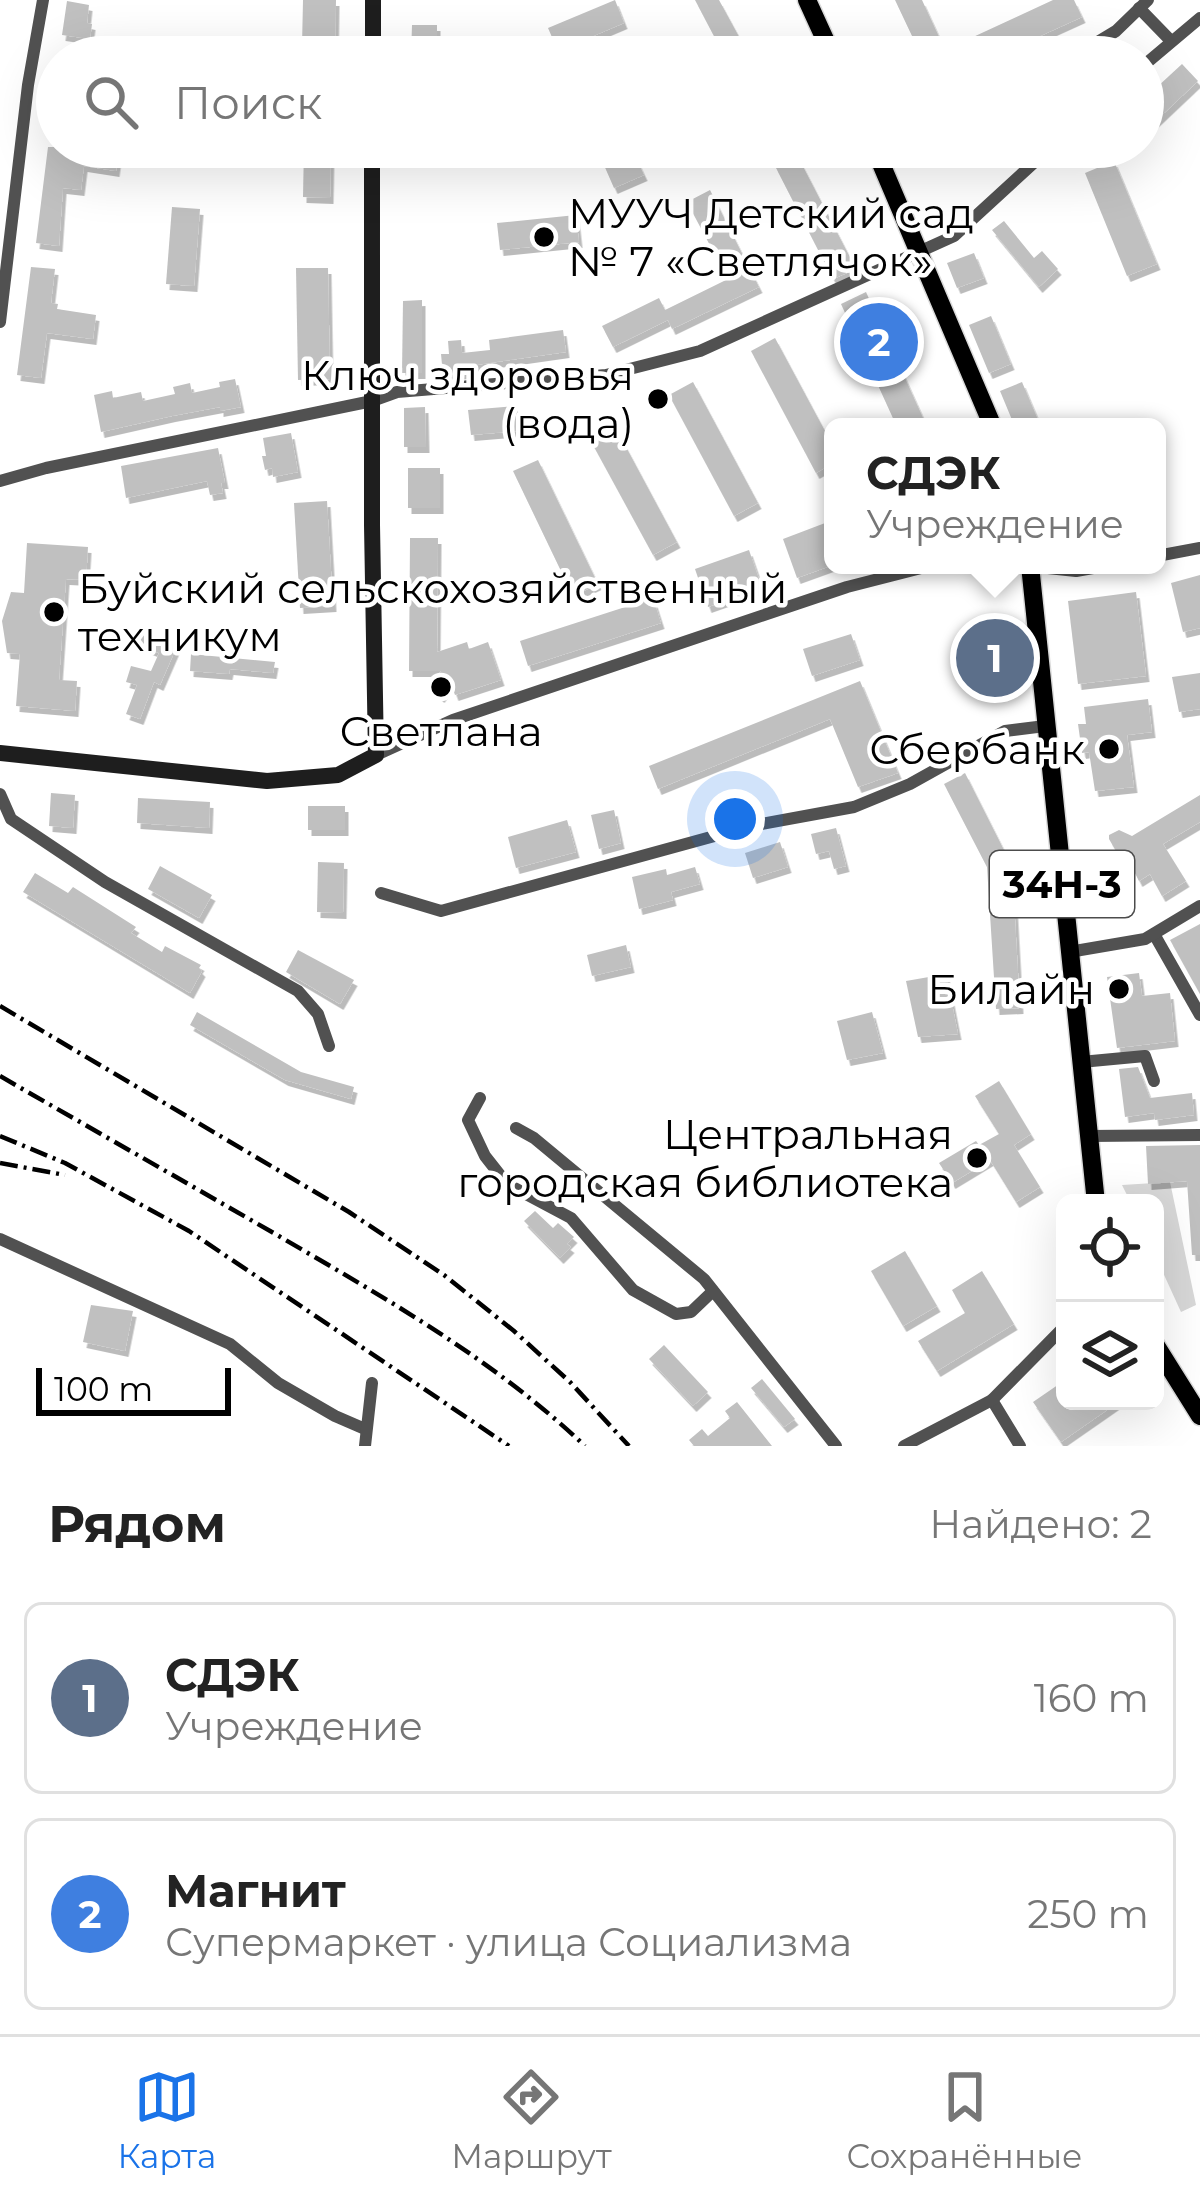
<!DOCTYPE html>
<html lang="ru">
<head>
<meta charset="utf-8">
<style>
  body { margin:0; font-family:Montserrat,sans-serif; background:#f6f6f6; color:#222 }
  .controls { position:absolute; right:36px; bottom:36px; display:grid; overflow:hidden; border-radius:18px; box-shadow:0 12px 48px #0002 }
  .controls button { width:108px; height:108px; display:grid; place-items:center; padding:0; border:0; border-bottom:3px solid #e0e0e0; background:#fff; color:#222; font:60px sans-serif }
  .scale { position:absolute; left:36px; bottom:30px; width:195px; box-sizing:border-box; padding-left:12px; border:6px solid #000; border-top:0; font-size:33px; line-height:42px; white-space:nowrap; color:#000; -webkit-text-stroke:9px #fff; paint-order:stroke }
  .you { position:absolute; left:735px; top:819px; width:42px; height:42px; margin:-30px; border:9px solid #fff; border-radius:50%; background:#1a73e8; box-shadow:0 0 0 18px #1a73e833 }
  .badge { display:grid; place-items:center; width:78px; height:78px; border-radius:50%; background:#1a73e8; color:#fff; font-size:39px; font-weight:700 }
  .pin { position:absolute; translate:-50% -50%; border:6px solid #fff; box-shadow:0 3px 12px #0006 }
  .popup { position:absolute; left:824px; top:418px; width:342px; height:156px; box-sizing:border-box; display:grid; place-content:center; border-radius:18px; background:#fff; filter:drop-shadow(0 3px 9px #0005); font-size:39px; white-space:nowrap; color:#767676 }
  .popup b { font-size:45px; color:#222 }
  .popup::after { content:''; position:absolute; left:50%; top:100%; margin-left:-24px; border:24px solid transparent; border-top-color:#fff }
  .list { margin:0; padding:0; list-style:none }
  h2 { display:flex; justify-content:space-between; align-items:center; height:156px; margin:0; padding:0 48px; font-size:51px }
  h2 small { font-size:39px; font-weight:400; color:#767676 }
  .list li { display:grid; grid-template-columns:78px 1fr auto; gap:36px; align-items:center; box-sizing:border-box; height:192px; margin:0 24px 24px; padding:0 24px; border:3px solid #e0e0e0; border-radius:18px }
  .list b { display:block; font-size:45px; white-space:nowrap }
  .list p { margin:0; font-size:39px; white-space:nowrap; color:#767676 }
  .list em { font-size:39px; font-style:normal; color:#767676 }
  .icon { flex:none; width:66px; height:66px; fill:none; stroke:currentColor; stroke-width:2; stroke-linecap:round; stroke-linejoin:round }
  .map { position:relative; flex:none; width:1200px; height:1446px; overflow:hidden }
  .search { position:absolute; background:#fff; box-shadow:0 12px 48px #0002; left:36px; right:36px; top:36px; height:132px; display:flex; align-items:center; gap:30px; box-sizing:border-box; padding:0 42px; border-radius:66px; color:#767676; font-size:45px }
  .sheet { height:588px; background:#fff }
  nav { display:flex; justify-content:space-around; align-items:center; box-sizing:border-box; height:168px; border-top:3px solid #e0e0e0; background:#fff; font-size:33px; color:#767676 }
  nav a { display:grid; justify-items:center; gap:6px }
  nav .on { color:#1a73e8 }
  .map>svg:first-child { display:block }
  .green { fill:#d8d8d8 }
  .building { fill:#c0c0c0; filter:url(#shadow) }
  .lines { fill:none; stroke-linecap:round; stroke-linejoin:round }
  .primary-casing { stroke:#dbdbdb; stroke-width:21 }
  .street { stroke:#515151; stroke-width:12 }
  .secondary { stroke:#1e1e1e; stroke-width:16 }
  .primary { stroke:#000; stroke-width:18 }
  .rail { stroke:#000; stroke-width:4.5; stroke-dasharray:18 6 3 6; stroke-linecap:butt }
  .poi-dot { fill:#000; stroke:#fff; stroke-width:4.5 }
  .labels { text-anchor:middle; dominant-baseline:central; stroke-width:9; stroke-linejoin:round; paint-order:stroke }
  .shield { fill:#fff; stroke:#4c4c4c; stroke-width:3 }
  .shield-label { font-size:39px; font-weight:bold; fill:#000 }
  .poi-label { font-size:42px; fill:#000; stroke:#fff; text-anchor:end }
</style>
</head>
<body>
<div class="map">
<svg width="1200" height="1446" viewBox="0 0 1200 1446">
  <defs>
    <filter id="shadow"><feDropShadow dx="3.5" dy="6" stdDeviation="0" flood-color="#0004"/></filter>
  </defs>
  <rect width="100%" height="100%" fill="#fff"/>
  <path class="green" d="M1170,1182L1196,1305L1181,1312L1155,1255V1203H1131L1122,1185Z"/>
  <g class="building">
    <path d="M303,0H336L335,57H237L238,43L302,46Z"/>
    <path d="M615,0L624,23L558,51L548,28Z"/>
    <path d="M695,0H719L750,57H725Z"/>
    <path d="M895,0H922L945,50L1053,0H1074L1082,17L994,57H922Z"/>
    <path d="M67,1L89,5L87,23L92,24L90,39L62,35Z"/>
    <path d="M412,25H437V45L475,46V57H411Z"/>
    <path d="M1182,64L1198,81L1143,133V100Z"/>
    <path d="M48,147H102L101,154L118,157L116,171L84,166L81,190L63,188L59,246L36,243Z"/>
    <path d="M304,147H331L330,198L303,197Z"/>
    <path d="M596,147H631L644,175L614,188Z"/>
    <path d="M797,155L856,269L833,279L775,166Z"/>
    <path d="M1114,161L1157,264L1127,276L1085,173Z"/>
    <path d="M710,190L759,287L672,329L668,320L613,347L602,326L659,298L665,310L728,279L687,202Z"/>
    <path d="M172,207L200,209L194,286L166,284Z"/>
    <path d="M576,215L579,242L500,250L497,223Z"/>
    <path d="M1004,221L1034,258L1042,251L1058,269L1039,287L992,230Z"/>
    <path d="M974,253L984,278L957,288L947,263Z"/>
    <path d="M31,267L55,269L51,303L58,304L57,309L96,315L93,339L47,333L41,378L17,375Z"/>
    <path d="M296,268H328L330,379L298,380Z"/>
    <path d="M866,292L923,418L903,427H897L841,304Z"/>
    <path d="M422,300V373H402L403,301Z"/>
    <path d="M991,316L1011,364L989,373L969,325Z"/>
    <path d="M563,330L566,352L476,365L477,372L443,375L441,354H449L448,341L461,340L462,353L490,350L489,340Z"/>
    <path d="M775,338L833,446V463L816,473L751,351Z"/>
    <path d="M235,379L241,407L220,411V407L172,416L101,432L94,395L112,391L113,398L141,392L143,401L175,394L173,387L190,383L192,393L220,387L219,382Z"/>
    <path d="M693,382L758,503L734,516L669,395Z"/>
    <path d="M1022,382L1038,420L1015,427L1000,391Z"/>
    <path d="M517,406L520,431L471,435L468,410Z"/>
    <path d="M425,407L426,447H404V408Z"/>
    <path d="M612,421L677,542L653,555L587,434Z"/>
    <path d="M291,433L298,472L273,477L272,468L265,470L262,456H266L263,438Z"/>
    <path d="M218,448L225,483H221L223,493L210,495L207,481L126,498L121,466Z"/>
    <path d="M538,460L598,584L573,596L513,471Z"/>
    <rect x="408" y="468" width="32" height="40"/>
    <path d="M327,501L333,606L300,608L294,503Z"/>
    <path d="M833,520V565L797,578L783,539Z"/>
    <path d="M410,538H438L437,652L467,642L469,649L488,642L501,680L455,695L451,684L441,697L429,687L441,671H409Z"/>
    <path d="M27,543L88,547L86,580L66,579L59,680L77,681L75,711L16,706L20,654L7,653L2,621L11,592L24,593Z"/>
    <path d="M749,550L762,588L708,607L695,569Z"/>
    <path d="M1200,575V628L1183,632L1171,583Z"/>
    <path d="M1136,592L1146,676L1078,684L1068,601Z"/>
    <path d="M653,598L661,623L528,666L520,641Z"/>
    <path d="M143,633L177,646L160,685L154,682L140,719L126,714L137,685L126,682L131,666L151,671L159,653L139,645Z"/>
    <path d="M851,634L860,660L812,676L803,649Z"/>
    <path d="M1007,647L1012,692L988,695L983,649Z"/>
    <path d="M191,654L275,662L273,673L230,669L229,674L190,671Z"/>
    <path d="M1200,673V709L1179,712L1172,677Z"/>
    <path d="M860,681L898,773L858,787L830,719L658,789L649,766Z"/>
    <path d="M1148,699L1152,732L1127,735L1134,787L1095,791L1089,752L1082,753L1078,724H1086L1084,707Z"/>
    <path d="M965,773L1012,866L1020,1008L996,1009L987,867L944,784Z"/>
    <path d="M51,793L75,795L73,828L49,826Z"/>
    <path d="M1200,795V822L1163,844L1186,881L1162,896L1150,874L1139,881L1132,867L1127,870L1109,839V835L1119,830L1132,836Z"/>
    <path d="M138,798L210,802L209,828L137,823Z"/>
    <rect x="308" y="806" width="37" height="24"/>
    <path d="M614,810L621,843L599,849L591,815Z"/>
    <path d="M567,820L576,852L516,868L508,837Z"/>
    <path d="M836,828L846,866L834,869L829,851L816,854L811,834Z"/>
    <path d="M780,842L788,867L753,878L745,853Z"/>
    <path d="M318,862L344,863L343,913L317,912Z"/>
    <path d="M160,866L212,895L199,918L148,889Z"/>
    <path d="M695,867L700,884L671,892L673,900L639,909L632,877L666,869L667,875Z"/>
    <path d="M35,873L68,893L73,887L136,927L131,933L162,952L165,946L201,965L199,968L202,971L190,993L23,892Z"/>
    <path d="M1200,924V994L1170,940Z"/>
    <path d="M626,945L631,967L592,976L587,955Z"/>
    <path d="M298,950L354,980L340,1004L286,972Z"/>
    <path d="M1139,973L1142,996L1170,993L1175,1041L1117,1048L1107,977Z"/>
    <path d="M946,974L958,1034L918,1037L906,981Z"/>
    <path d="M197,1012L301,1072L354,1087L351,1099L285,1080L190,1025Z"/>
    <path d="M872,1012L883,1053L847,1060L837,1021Z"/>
    <path d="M1138,1067L1150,1098L1192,1093L1194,1115L1155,1120L1154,1113L1125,1117L1119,1069Z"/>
    <path d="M999,1081L1031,1134L1014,1145L1040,1187L1016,1202L990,1160L952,1183L939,1163L976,1141L979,1145L999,1134L975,1096Z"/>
    <path d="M1200,1145V1255H1192L1187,1181L1148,1184L1146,1146Z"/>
    <path d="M535,1211L553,1228L558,1223L574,1237L567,1244L571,1247L560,1258L524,1221Z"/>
    <path d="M905,1251L937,1306L903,1326L871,1271Z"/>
    <path d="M982,1271L1014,1324L937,1371L918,1341L965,1313L952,1290Z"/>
    <path d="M91,1305L133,1311L125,1351L83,1342Z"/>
    <path d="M664,1345L708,1392L693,1406L649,1359Z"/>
    <path d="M762,1379L795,1419L784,1427L751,1388Z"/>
    <path d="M1065,1380V1401H1120L1061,1442L1033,1402Z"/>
    <path d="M737,1402L772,1446H694L689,1440L702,1429L708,1436L730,1418L725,1411Z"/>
  </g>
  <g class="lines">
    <g class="primary-casing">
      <g id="primary">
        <path d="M807,0L833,57"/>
        <path d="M874,147L993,427"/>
        <path d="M1030,565L1096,1203"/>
        <path d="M1155,1344L1200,1416"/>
      </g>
    </g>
    <g class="street">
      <path d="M1139,8L1171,41"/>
      <path d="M1073,57L1116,31L1148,0"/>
      <path d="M1143,66L1200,18"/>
      <path d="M0,322L28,85L43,0"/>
      <path d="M0,481L46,468L372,401L397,392L606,375L700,351L954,236L1051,147"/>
      <path d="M1157,556L1200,548"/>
      <path d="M1029,566L1076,571L1110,565"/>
      <path d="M376,755L453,720L847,587L933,565"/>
      <path d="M0,794L11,819L105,882L298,991L318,1014L329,1046"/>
      <path d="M381,893L441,911L751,826L854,807L910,784L1005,731L1045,726"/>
      <path d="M1154,934L1200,1015"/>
      <path d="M1069,952L1145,939L1200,906"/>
      <path d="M1081,1062L1145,1056L1154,1081"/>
      <path d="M480,1098L468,1120L485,1156L507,1184L571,1218L633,1290L676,1314L691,1312L713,1291"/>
      <path d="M516,1128L534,1138L704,1279L836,1446"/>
      <path d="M1089,1136L1200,1135"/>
      <path d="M0,1239L230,1344L278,1383L335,1416L365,1429"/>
      <path d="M992,1400L1020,1446"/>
      <path d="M365,1446L372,1383"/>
      <path d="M904,1446L992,1400L1065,1326"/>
    </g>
    <g class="secondary">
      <path d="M373,57V0"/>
      <path d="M0,753L267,781L338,775L376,755L372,525V147"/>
    </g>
    <use href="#primary" class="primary"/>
    <g class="rail">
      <path d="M0,1006L349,1212L444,1275L514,1331L570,1382L629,1446"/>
      <path d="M0,1076C92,1129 185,1182 277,1235C385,1298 493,1359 585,1446"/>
      <path d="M0,1136L65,1163L189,1231L509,1446"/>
      <path d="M0,1163L65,1175"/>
    </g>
  </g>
  <g class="poi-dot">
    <circle cx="544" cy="237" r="12"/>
    <circle cx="658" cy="399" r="12"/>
    <circle cx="54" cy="612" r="12"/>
    <circle cx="441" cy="687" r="12"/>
    <circle cx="1109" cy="749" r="12"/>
    <circle cx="1119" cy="989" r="12"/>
    <circle cx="977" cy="1158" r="12"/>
  </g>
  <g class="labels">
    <rect class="shield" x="990" y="851" width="144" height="66" rx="9"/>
    <g class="shield-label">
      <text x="1062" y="884">34Н-3</text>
    </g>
    <g class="poi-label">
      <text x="568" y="213" text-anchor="start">МУУЧ Детский сад<tspan x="568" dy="48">№ 7 «Светлячок»</tspan></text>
      <text x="634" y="375">Ключ здоровья<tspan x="634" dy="48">(вода)</tspan></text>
      <text x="78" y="588" text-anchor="start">Буйский сельскохозяйственный<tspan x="78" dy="48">техникум</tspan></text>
      <text x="441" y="731" text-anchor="middle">Светлана</text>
      <text x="1085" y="749">Сбербанк</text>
      <text x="1095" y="989">Билайн</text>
      <text x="953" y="1134">Центральная<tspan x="953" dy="48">городская библиотека</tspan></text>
    </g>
  </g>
</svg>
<div class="controls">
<button><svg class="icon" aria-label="locate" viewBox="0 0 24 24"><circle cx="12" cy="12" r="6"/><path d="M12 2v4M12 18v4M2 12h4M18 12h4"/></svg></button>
<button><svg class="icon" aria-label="layers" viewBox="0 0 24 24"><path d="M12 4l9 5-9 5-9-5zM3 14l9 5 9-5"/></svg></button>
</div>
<div class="scale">100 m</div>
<div class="you"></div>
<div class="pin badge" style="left:995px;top:658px;background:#5c6f8a">1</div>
<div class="popup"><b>СДЭК</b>Учреждение</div>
<div class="pin badge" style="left:879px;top:342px;background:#3f7fe0">2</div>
<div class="search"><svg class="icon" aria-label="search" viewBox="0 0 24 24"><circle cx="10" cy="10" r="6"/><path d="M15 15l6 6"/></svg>Поиск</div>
</div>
<section class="sheet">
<h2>Рядом<small>Найдено: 2</small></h2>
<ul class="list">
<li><span class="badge" style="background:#5c6f8a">1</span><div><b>СДЭК</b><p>Учреждение</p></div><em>160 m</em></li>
<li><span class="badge" style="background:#3f7fe0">2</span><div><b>Магнит</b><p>Супермаркет · улица Социализма</p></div><em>250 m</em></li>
</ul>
</section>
<nav>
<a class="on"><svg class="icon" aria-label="map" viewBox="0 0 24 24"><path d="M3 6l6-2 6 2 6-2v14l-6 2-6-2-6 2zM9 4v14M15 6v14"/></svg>Карта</a>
<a><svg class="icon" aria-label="directions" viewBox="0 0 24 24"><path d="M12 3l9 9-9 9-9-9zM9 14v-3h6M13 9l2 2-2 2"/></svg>Маршрут</a>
<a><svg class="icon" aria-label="saved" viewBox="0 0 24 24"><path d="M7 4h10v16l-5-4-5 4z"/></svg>Сохранённые</a>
</nav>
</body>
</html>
